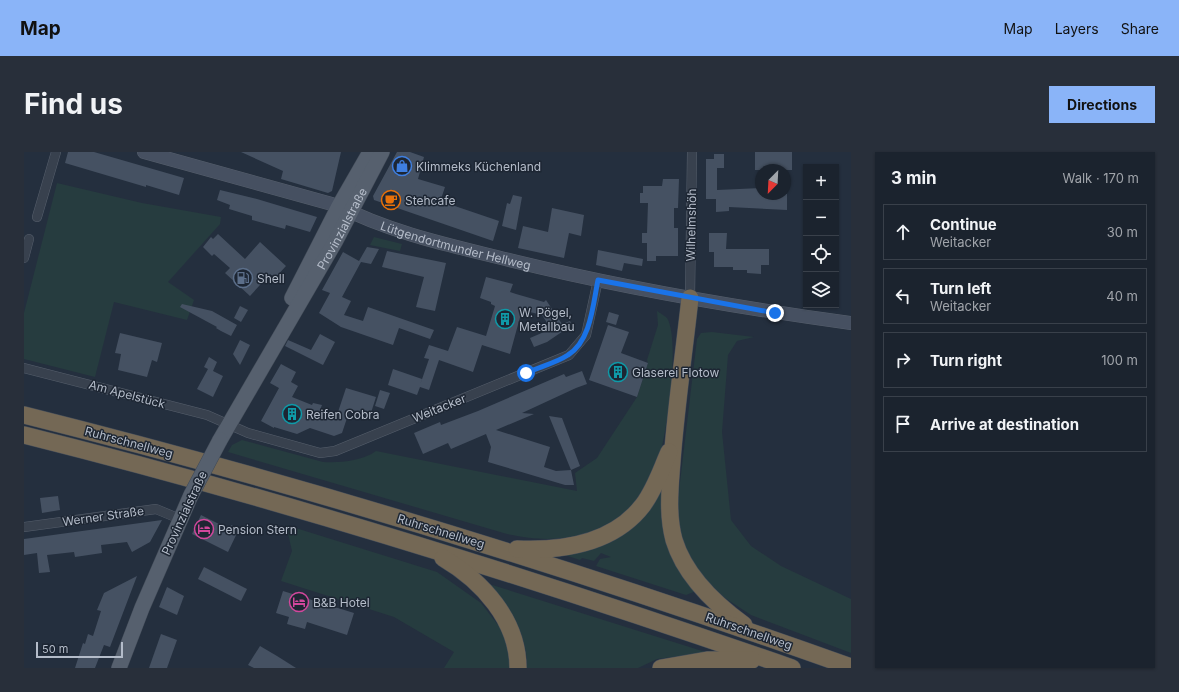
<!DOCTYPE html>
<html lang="en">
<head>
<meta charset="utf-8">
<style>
  body { margin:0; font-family:Inter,sans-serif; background:#282f3a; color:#f1f3f6 }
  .controls { position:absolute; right:12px; top:12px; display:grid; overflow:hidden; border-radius:0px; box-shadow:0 1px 3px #0004 }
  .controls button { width:36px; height:36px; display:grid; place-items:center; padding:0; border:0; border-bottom:1px solid #39404a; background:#1b232e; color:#f1f3f6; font:20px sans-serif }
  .compass { position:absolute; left:731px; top:12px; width:36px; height:36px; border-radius:50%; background:#1b232e; box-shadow:0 1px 3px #0004; rotate:204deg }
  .scale { position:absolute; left:12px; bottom:10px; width:87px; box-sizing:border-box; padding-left:4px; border:2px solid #b4bcc9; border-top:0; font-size:11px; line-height:14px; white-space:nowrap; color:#b4bcc9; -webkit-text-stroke:3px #1d2633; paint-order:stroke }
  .stop { position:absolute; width:12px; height:12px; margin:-9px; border:3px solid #1a73e8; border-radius:50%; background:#fff }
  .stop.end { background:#1a73e8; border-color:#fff; box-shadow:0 1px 4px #0008 }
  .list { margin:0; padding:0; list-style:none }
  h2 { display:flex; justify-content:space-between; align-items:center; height:52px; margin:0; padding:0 16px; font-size:17px }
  h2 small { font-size:13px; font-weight:400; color:#a0a4aa }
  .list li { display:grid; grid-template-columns:26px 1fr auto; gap:12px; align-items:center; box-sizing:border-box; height:56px; margin:0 8px 8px; padding:0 8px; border:1px solid #39404a; border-radius:0px }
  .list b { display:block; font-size:15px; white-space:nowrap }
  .list p { margin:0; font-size:13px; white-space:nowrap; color:#a0a4aa }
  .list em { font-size:13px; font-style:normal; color:#a0a4aa }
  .icon { flex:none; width:22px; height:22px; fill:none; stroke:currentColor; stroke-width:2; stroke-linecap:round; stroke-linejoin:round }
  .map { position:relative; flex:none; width:827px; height:516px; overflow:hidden; border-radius:0px }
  header { display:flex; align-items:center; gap:24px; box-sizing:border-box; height:56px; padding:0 20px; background:#8ab4f8; color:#111 }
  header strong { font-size:19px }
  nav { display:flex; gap:22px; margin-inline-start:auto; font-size:14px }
  .intro { display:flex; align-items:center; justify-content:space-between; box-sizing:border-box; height:96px; padding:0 24px }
  h1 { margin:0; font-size:28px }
  .button { padding:10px 18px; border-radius:0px; background:#8ab4f8; color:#111; font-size:14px; font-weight:700 }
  main { display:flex; gap:24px; padding:0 24px }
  aside { flex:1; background:#1b232e; border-radius:0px; box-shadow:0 1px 3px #0004 }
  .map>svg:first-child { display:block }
  .green { fill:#263c3f }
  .building { fill:#455162 }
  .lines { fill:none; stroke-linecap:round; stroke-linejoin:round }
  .minor-casing { stroke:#565f6c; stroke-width:10 }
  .secondary-casing { stroke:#565f6c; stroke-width:14 }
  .primary-casing { stroke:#414a57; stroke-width:16 }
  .motorway-casing { stroke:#434c59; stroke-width:18 }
  .minor { stroke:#38414e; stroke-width:9 }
  .secondary { stroke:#465061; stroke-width:13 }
  .primary { stroke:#56606e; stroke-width:15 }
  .motorway { stroke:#746855; stroke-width:17 }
  .primary-bridge-casing { stroke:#414a57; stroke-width:16; stroke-linecap:butt }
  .primary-bridge { stroke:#56606e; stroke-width:15 }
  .route { stroke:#1a73e8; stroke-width:5 }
  .labels { text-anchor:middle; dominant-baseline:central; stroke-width:3; stroke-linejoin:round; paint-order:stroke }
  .poi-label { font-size:12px; fill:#b4bcc9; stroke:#1d2633; text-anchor:start }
  .street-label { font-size:12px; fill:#b4bcc9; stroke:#1d2633 }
</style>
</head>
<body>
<header>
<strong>Map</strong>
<nav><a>Map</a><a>Layers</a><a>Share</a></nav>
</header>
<div class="intro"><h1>Find us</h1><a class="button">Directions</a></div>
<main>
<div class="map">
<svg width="827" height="516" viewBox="0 0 827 516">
  <rect width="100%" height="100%" fill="#242f3e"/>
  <g class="green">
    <path d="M33,31L118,51L197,65L196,72L144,130L170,148L163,168L90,150L71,225L0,207V161Z"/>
    <path d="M350,85L378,92L376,99L346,93Z"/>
    <path d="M633,159C636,161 641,164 643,166C657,188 642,292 632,316C622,337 601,369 579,378C574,380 567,380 561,382C532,389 512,388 483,382L204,300L208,293L218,288L299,310C315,311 339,309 352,299L553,339L551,321L573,306L613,245L624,211L623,208L634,173Z"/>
    <path d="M688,180L730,185L713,189L704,203L698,280L707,368L727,394L757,414L827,447V501L727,463L701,446L676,422L660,396L652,364L673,187L677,181Z"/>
    <path d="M639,331L672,439L662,443L572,414L576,407L587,405L577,401L570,409L558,406L556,408L529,399L561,396Z"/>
    <path d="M262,373L413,420L457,451L481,482L487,516H420L430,500L370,465L257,429L268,399Z"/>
    <path d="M465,432L691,503H665L633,507L614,516H503C504,483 485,457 465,432Z"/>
  </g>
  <g class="building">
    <path d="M44,0H70L160,26L155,43L122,33V35L41,11Z"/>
    <path d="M217,0H317L308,39L304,41L257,27L259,19Z"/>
    <path d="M373,0H386L400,5L394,27L421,35L417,47L423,49L422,51L475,69L469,89L350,48L349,44Z"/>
    <rect x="731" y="0" width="37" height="18"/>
    <path d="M690,2H700V16H693V38L737,36V42H763V58L705,55V59L692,60V47H682V7H690Z"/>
    <path d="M639,27H655L654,56H650V76H654V104H632V109H623V91H618V81H623L624,51H616V41H619V34H638Z"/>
    <path d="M196,38L233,47L293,65L286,80L262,73L261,77L228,68V64L205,57L206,53L193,48Z"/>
    <path d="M489,43L498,45L492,78L478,74L483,51L486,52Z"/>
    <path d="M528,56L560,63L557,84L545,81L540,106L494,96L499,74L524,80Z"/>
    <path d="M685,81H703L702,97H745V113H737V122L723,121V118H709V115H690V100H685Z"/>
    <path d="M194,82L221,107L236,90L262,114L251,126L246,122L226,144L201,121L206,116L190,102L188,104L179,95L187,85L189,87Z"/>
    <path d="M343,95L355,97L347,112L337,110L318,145L327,149L320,163L339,169L344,155L410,178L406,187L375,176L369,193L317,175L295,161L306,141L298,138L319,100L335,109Z"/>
    <path d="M574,98L619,107L618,114L600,111L598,119L572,113Z"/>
    <path d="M363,99L422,111L411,159L392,155L400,125L358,115Z"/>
    <path d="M462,125L489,132L486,140L492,142L520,150L522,148L538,172L546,169L548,173L523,190L510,195L506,186L527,177L518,163L498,158L486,202L458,193L449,220L415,208L405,238L396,235L393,243L364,233L369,217L398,227L396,233L405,207L400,206L405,193L424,199L433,175L462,184L471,154L467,152V150L456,146Z"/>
    <path d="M158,152L188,159L213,173L207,184L197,179L192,176L193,175L156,155Z"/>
    <path d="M216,154L224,158L217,170L210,166Z"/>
    <path d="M585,160L595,163L592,173L582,170Z"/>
    <path d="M584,173L605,180L597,201L624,211L613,245L565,228Z"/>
    <path d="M96,181L138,191L133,210L128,208L123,225L94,218L97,202L91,201Z"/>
    <path d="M296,182L311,190L299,213L261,194L264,188L287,198Z"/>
    <path d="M216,188L226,193L216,213L209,202Z"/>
    <path d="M185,205L193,210L189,219L199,224L189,245L173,237L184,217L180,215Z"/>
    <path d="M257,212L272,220L267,230L274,234L268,245L288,253L289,251L298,253L296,258L313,263L322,236L352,245L346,264L326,257L318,281L310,284L286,276L273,282L250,275V276L237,269L255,236L246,231Z"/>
    <path d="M558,219L563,232L552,236L498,261L510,262L472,278L526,295L520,315L532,319L547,318L550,333H541L464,310L467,295L462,282L427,297L424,291L399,302L390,281L416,270L417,273L454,259L540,222L542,225Z"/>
    <path d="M356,238L366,241L360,257L351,254Z"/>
    <path d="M525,264L538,266L556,314L547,318Z"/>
    <path d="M34,344L36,358L18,361L16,346Z"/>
    <path d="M177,363L205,377L207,373L215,377L204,400L168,382Z"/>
    <path d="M138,368L126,390L108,400L103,390L77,393L78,401L51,405L50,400L23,403L26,420L15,421L13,401L0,403V387Z"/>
    <path d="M180,415L223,437L217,449L174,427Z"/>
    <path d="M113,424L86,495L80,493L71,516H51L59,491L61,492L64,482L69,484L77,459L73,458L80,441Z"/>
    <path d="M143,435L160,444L153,463L135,455Z"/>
    <path d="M259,439L330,461L323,483L283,470L281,477L263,472L265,465L252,461Z"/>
    <path d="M137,482L153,488L143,516H125Z"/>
    <path d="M236,494L253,504L272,516H230L224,513Z"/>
  </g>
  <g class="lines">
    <g class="minor-casing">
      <g id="minor">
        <path d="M13,65L32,0"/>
        <path d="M0,106L5,87"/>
        <path d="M666,146L668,0"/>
        <path d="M0,216L183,263L224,281L296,301L311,299L545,203L562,183L574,128"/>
        <path d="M0,375L132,357L156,367"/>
      </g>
    </g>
    <g class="secondary-casing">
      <g id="secondary">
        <path id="s1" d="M120,0L315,54C363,79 420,92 473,105C589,134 708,155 827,171"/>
      </g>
    </g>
    <g class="primary-casing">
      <g id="primary">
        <path d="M268,146L315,54L346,0"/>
        <path id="s2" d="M196,288L311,90L358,0"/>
        <path d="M95,516L118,456L167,343"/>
      </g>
    </g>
    <g class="motorway-casing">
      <g id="motorway">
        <path d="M666,146C660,201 652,255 648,309C646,336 643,362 650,388C661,424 691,452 720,473"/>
        <path d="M0,263C280,333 555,418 827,515"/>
        <path d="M0,283C260,348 515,428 768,516"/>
        <path d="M493,397C539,399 590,391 619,353C631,337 637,318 645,300"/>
        <path d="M419,406C458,429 494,468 494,516"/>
        <path d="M637,516L683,508H728"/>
      </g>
    </g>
    <use href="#minor" class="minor"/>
    <use href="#secondary" class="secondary"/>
    <use href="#primary" class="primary"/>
    <use href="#motorway" class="motorway"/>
    <g class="primary-bridge-casing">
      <path id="primary-bridge" d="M167,343L196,288"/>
    </g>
    <use href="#primary-bridge" class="primary-bridge"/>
  </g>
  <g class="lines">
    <path class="route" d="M502,221C515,215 532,211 544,203C567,189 569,152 574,128L751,161"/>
  </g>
  <defs>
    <g id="shop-ring" transform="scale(1)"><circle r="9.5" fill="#1d2633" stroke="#3f7fe0" stroke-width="1.5"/><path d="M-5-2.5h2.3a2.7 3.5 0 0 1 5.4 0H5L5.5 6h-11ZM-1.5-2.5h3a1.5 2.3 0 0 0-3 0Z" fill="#3f7fe0"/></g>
    <g id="cafe-ring" transform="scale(1)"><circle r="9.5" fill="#1d2633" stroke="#e8710a" stroke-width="1.5"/><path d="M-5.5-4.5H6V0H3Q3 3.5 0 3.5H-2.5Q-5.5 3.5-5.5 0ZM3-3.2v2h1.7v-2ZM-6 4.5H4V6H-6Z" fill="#e8710a"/></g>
    <g id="fuel-ring" transform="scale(1)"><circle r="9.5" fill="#1d2633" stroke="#5c6f8a" stroke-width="1.5"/><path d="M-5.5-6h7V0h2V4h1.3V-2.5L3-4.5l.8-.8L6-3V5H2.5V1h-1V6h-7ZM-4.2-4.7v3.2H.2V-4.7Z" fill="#5c6f8a"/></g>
    <g id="building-ring" transform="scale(1)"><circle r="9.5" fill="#1d2633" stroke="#0f9aa8" stroke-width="1.5"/><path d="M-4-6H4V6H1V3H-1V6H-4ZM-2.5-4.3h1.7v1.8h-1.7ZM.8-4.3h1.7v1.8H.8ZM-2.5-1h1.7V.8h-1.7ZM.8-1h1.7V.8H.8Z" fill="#0f9aa8"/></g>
    <g id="hotel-ring" transform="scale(1)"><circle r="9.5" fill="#1d2633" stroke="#d1479c" stroke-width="1.5"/><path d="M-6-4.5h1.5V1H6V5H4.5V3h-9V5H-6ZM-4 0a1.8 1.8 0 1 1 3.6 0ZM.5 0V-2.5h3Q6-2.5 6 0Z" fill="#d1479c"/></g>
  </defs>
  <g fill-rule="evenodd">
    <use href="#shop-ring" x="378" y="14"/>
    <use href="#cafe-ring" x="367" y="48"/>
    <use href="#fuel-ring" x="219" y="126"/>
    <use href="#building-ring" x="481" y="167"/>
    <use href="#building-ring" x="594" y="220"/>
    <use href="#building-ring" x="268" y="262"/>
    <use href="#hotel-ring" x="180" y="377"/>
    <use href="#hotel-ring" x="275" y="450"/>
  </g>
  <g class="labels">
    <g class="poi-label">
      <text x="392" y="14">Klimmeks Küchenland</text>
      <text x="381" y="48">Stehcafe</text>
      <text x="233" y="126">Shell</text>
      <text x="495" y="160">W. Pögel,<tspan x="495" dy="14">Metallbau</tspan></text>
      <text x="608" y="220">Glaserei Flotow</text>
      <text x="282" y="262">Reifen Cobra</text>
      <text x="194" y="377">Pension Stern</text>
      <text x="289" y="450">B&amp;B Hotel</text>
    </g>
    <g class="street-label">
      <text transform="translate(667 73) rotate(-89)">Wilhelmshöh</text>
      <text stroke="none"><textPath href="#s2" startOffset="244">Provinzialstraße</textPath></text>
      <text stroke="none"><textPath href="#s1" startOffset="326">Lütgendortmunder Hellweg</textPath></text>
      <text transform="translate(103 242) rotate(15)">Am Apelstück</text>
      <text transform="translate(415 256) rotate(-22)">Weitacker</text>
      <text transform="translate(105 290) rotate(15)">Ruhrschnellweg</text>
      <text transform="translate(160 361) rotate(-65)">Provinzialstraße</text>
      <text transform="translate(79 364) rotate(-8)">Werner Straße</text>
      <text transform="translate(417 379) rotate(17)">Ruhrschnellweg</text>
      <text transform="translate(725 479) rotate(19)">Ruhrschnellweg</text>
    </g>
  </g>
</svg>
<div class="controls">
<button>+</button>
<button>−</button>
<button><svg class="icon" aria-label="locate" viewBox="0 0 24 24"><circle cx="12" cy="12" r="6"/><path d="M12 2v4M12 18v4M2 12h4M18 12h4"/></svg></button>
<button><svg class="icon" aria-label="layers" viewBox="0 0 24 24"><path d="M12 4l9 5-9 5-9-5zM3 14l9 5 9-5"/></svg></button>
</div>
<svg class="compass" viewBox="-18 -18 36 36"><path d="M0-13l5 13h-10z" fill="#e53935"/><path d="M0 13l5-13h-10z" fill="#a0a4aa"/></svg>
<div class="scale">50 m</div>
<div class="stop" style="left:502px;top:221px"></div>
<div class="stop end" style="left:751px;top:161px"></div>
</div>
<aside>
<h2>3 min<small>Walk · 170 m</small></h2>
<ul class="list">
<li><svg class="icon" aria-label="ahead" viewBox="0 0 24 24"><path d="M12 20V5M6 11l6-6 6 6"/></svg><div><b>Continue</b><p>Weitacker</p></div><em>30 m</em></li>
<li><svg class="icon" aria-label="left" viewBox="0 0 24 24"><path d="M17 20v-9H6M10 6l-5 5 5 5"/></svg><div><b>Turn left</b><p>Weitacker</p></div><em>40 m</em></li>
<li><svg class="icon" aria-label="right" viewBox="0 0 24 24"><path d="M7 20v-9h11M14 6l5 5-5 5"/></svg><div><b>Turn right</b></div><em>100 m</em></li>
<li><svg class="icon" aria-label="arrive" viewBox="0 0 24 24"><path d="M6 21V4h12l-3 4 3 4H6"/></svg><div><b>Arrive at destination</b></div></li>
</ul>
</aside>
</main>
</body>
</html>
